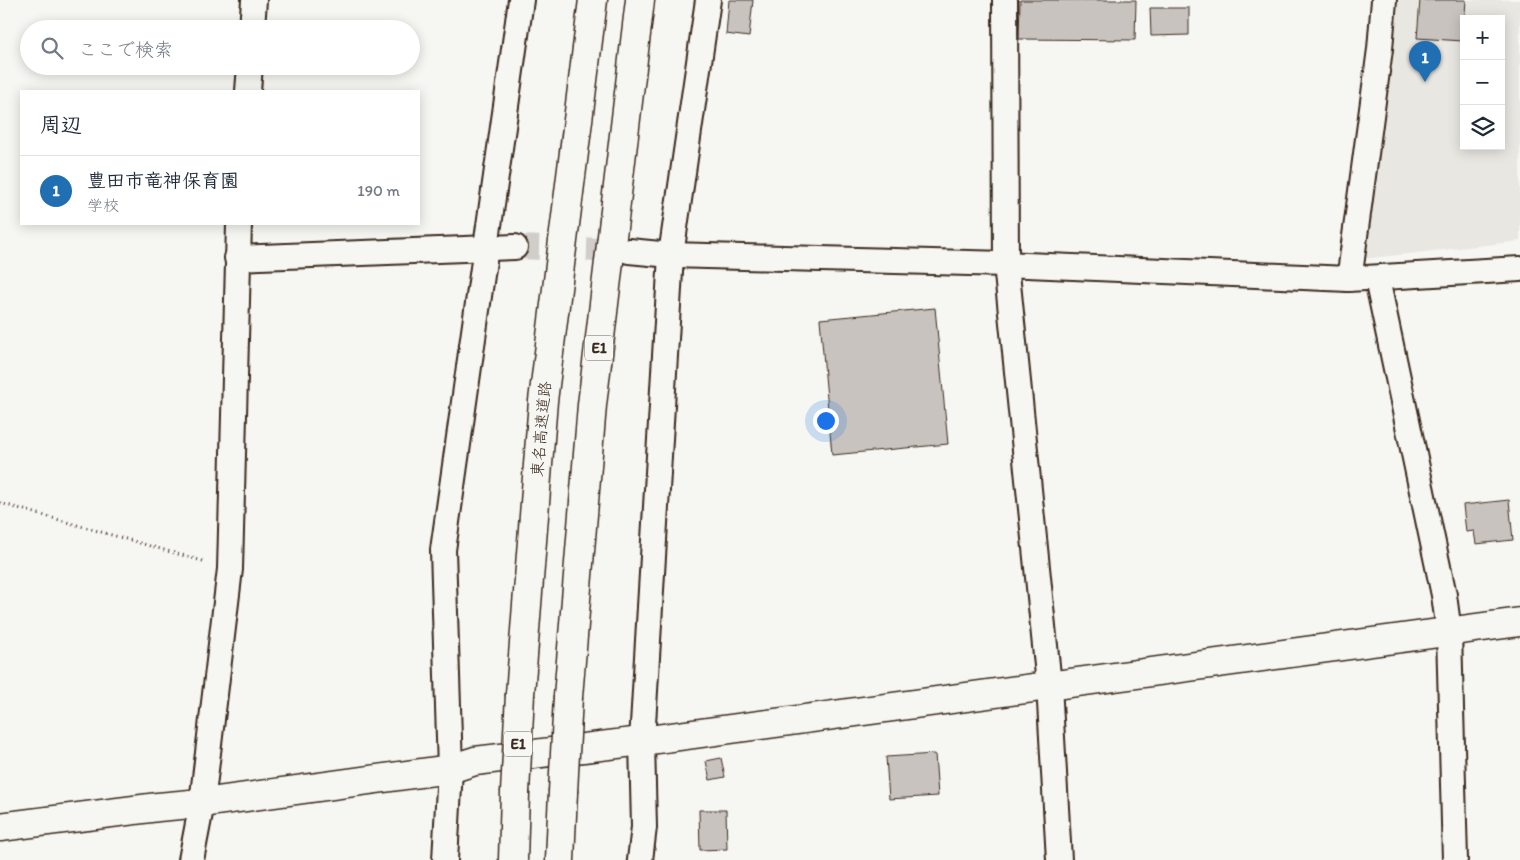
<!DOCTYPE html>
<html lang="ja">
<head>
<meta charset="utf-8">
<style>
  body { margin:0; font-family:Itim,"Klee One",sans-serif; background:#f2f2f3; color:#1f2937 }
  .controls { position:absolute; right:15px; top:15px; display:grid; overflow:hidden; border-radius:0px; box-shadow:0 2px 12px #0003 }
  .controls button { width:45px; height:45px; display:grid; place-items:center; padding:0; border:0; border-bottom:1px solid #e0e1e3; background:#fff; color:#1f2937; font:25px sans-serif }
  .you { position:absolute; left:825px; top:420px; width:18px; height:18px; margin:-12px; border:4px solid #fff; border-radius:50%; background:#1a73e8; box-shadow:0 0 0 8px #1a73e833 }
  .badge { display:grid; place-items:center; width:32px; height:32px; border-radius:50%; background:#1f6fb2; color:#fff; font-size:16px; font-weight:700 }
  .pin { position:absolute; translate:-50% -41px; filter:drop-shadow(0 1px 2px #0008) }
  .pin::after { content:''; position:absolute; top:26px; width:18px; height:15px; background:inherit; clip-path:polygon(0 0,100% 0,50% 100%) }
  .list { margin:0; padding:0; list-style:none }
  h2 { display:flex; justify-content:space-between; align-items:center; height:65px; margin:0; padding:0 20px; font-size:21px }
  h2 small { font-size:16px; font-weight:400; color:#747a83 }
  .list li { display:grid; grid-template-columns:32px 1fr auto; gap:15px; align-items:center; box-sizing:border-box; height:70px; padding:0 20px; border-top:1px solid #e0e1e3 }
  .list b { display:block; font-size:19px; white-space:nowrap }
  .list p { margin:0; font-size:16px; white-space:nowrap; color:#747a83 }
  .list em { font-size:16px; font-style:normal; color:#747a83 }
  .icon { flex:none; width:28px; height:28px; fill:none; stroke:currentColor; stroke-width:2; stroke-linecap:round; stroke-linejoin:round }
  .map { position:relative; flex:none; width:1520px; height:860px; overflow:hidden }
  .search { position:absolute; background:#fff; box-shadow:0 2px 12px #0003; left:20px; top:20px; width:400px; height:55px; display:flex; align-items:center; gap:12px; box-sizing:border-box; padding:0 18px; border-radius:28px; color:#747a83; font-size:19px }
  .panel { position:absolute; background:#fff; box-shadow:0 2px 12px #0003; left:20px; top:90px; width:400px; height:135px; border-radius:0px }
  .map>svg:first-child { display:block }
  .built { fill:#e8e7e2; fill-rule:evenodd }
  .building { fill:#c8c3be; stroke:#3b2a1e }
  .lines { fill:none; stroke-linecap:round; stroke-linejoin:round }
  .minor-tunnel { stroke:#d1cdc8; stroke-width:24; stroke-dasharray:24 12; stroke-linecap:butt }
  .minor-casing { stroke:#3b2a1e; stroke-width:28 }
  .tertiary-casing { stroke:#3b2a1e; stroke-width:31 }
  .motorway-casing { stroke:#3b2a1e; stroke-width:31 }
  .path { stroke:#3b2a1e; stroke-width:3; stroke-dasharray:1 4; stroke-linecap:butt }
  .minor { stroke:#f6f6f2; stroke-width:24 }
  .tertiary { stroke:#f6f6f2; stroke-width:28 }
  .motorway { stroke:#f6f6f2; stroke-width:28 }
  .motorway-bridge-casing { stroke:#3b2a1e; stroke-width:31; stroke-linecap:butt }
  .motorway-bridge { stroke:#f6f6f2; stroke-width:28 }
  .labels { text-anchor:middle; dominant-baseline:central; stroke-width:4; stroke-linejoin:round; paint-order:stroke }
  .shield { fill:#f6f6f2; stroke:#73675e; stroke-width:1 }
  .shield-label { font-size:15px; font-weight:bold; fill:#3b2a1e }
  .street-label { font-size:16px; fill:#3b2a1e; stroke:#f6f6f2 }
</style>
</head>
<body>
<div class="map">
<svg width="1520" height="860" viewBox="0 0 1520 860">
  <rect width="100%" height="100%" fill="#f6f6f2"/>
  <filter id="ink" filterUnits="userSpaceOnUse"><feTurbulence type="fractalNoise" baseFrequency=".02" numOctaves="2"/><feDisplacementMap in="SourceGraphic" scale="10" xChannelSelector="R" yChannelSelector="G"/><feConvolveMatrix kernelMatrix="1 2 1 2 8 2 1 2 1" color-interpolation-filters="sRGB"/></filter>
  <g filter="url(#ink)">
    <path class="built" d="M1396,0H1520V241L1363,259ZM1464,19H1501V146H1464Z"/>
    <g class="building">
      <path d="M729,0H753L749,37L726,34Z"/>
      <path d="M1020,0H1136L1135,40L1019,39Z"/>
      <path d="M1420,0H1466L1463,41L1417,38Z"/>
      <path d="M1150,8H1189V35L1151,36Z"/>
      <path d="M935,308L948,444L832,455L820,319Z"/>
      <path d="M1509,500L1513,540L1476,544L1474,531L1466,532L1463,505Z"/>
      <path d="M935,754L938,796L889,799L886,757Z"/>
      <path d="M721,758L725,777L710,780L706,761Z"/>
      <path d="M699,810H726L727,849L700,850Z"/>
    </g>
    <g class="lines">
      <path class="minor-tunnel" d="M515,247L629,251"/>
      <g class="minor-casing">
        <g id="minor">
          <path d="M1005,0L1006,264L1049,685L1059,860"/>
          <path d="M252,29L254,0"/>
          <path d="M248,91L250,66"/>
          <path d="M629,251L671,255L1006,264L1348,279L1520,269"/>
          <path d="M237,258L515,247"/>
          <path d="M1348,279L1351,266L1380,49L1384,0"/>
          <path d="M1377,279L1444,595L1449,632L1455,860"/>
          <path d="M191,860L202,803L230,569L239,224"/>
          <path d="M445,860L450,769L443,550L521,0"/>
          <path d="M640,860L644,827L642,741L671,255L708,0"/>
        </g>
      </g>
      <g class="tertiary-casing">
        <path id="tertiary" d="M0,827L158,807L202,803L450,769L475,761L642,741L1520,622"/>
      </g>
      <g class="motorway-casing">
        <g id="motorway">
          <path d="M520,694L543,401L593,0"/>
          <path d="M568,697L592,405L640,0"/>
          <path d="M513,860L515,793"/>
          <path d="M560,860L563,792"/>
        </g>
      </g>
      <path class="path" d="M0,503L206,562"/>
      <use href="#minor" class="minor"/>
      <use href="#tertiary" class="tertiary"/>
      <use href="#motorway" class="motorway"/>
      <g class="motorway-bridge-casing">
        <g id="motorway-bridge">
          <path d="M563,792L568,697"/>
          <path d="M515,793L520,694"/>
        </g>
      </g>
      <use href="#motorway-bridge" class="motorway-bridge"/>
    </g>
  </g>
  <g class="labels">
    <g class="shield">
      <rect x="585" y="335.5" width="28" height="25" rx="4"/>
      <rect x="504" y="731.5" width="28" height="25" rx="4"/>
    </g>
    <g class="shield-label">
      <text x="599" y="348">E1</text>
      <text x="518" y="744">E1</text>
    </g>
    <g class="street-label">
      <text transform="translate(541 429) rotate(-85)">東名高速道路</text>
    </g>
  </g>
</svg>
<div class="controls">
<button>+</button>
<button>−</button>
<button><svg class="icon" aria-label="layers" viewBox="0 0 24 24"><path d="M12 4l9 5-9 5-9-5zM3 14l9 5 9-5"/></svg></button>
</div>
<div class="you"></div>
<div class="pin badge" style="left:1425px;top:82px">1</div>
<div class="search"><svg class="icon" aria-label="search" viewBox="0 0 24 24"><circle cx="10" cy="10" r="6"/><path d="M15 15l6 6"/></svg>ここで検索</div>
<section class="panel">
<h2>周辺<small></small></h2>
<ul class="list">
<li><span class="badge">1</span><div><b>豊田市竜神保育園</b><p>学校</p></div><em>190 m</em></li>
</ul>
</section>
</div>
</body>
</html>
